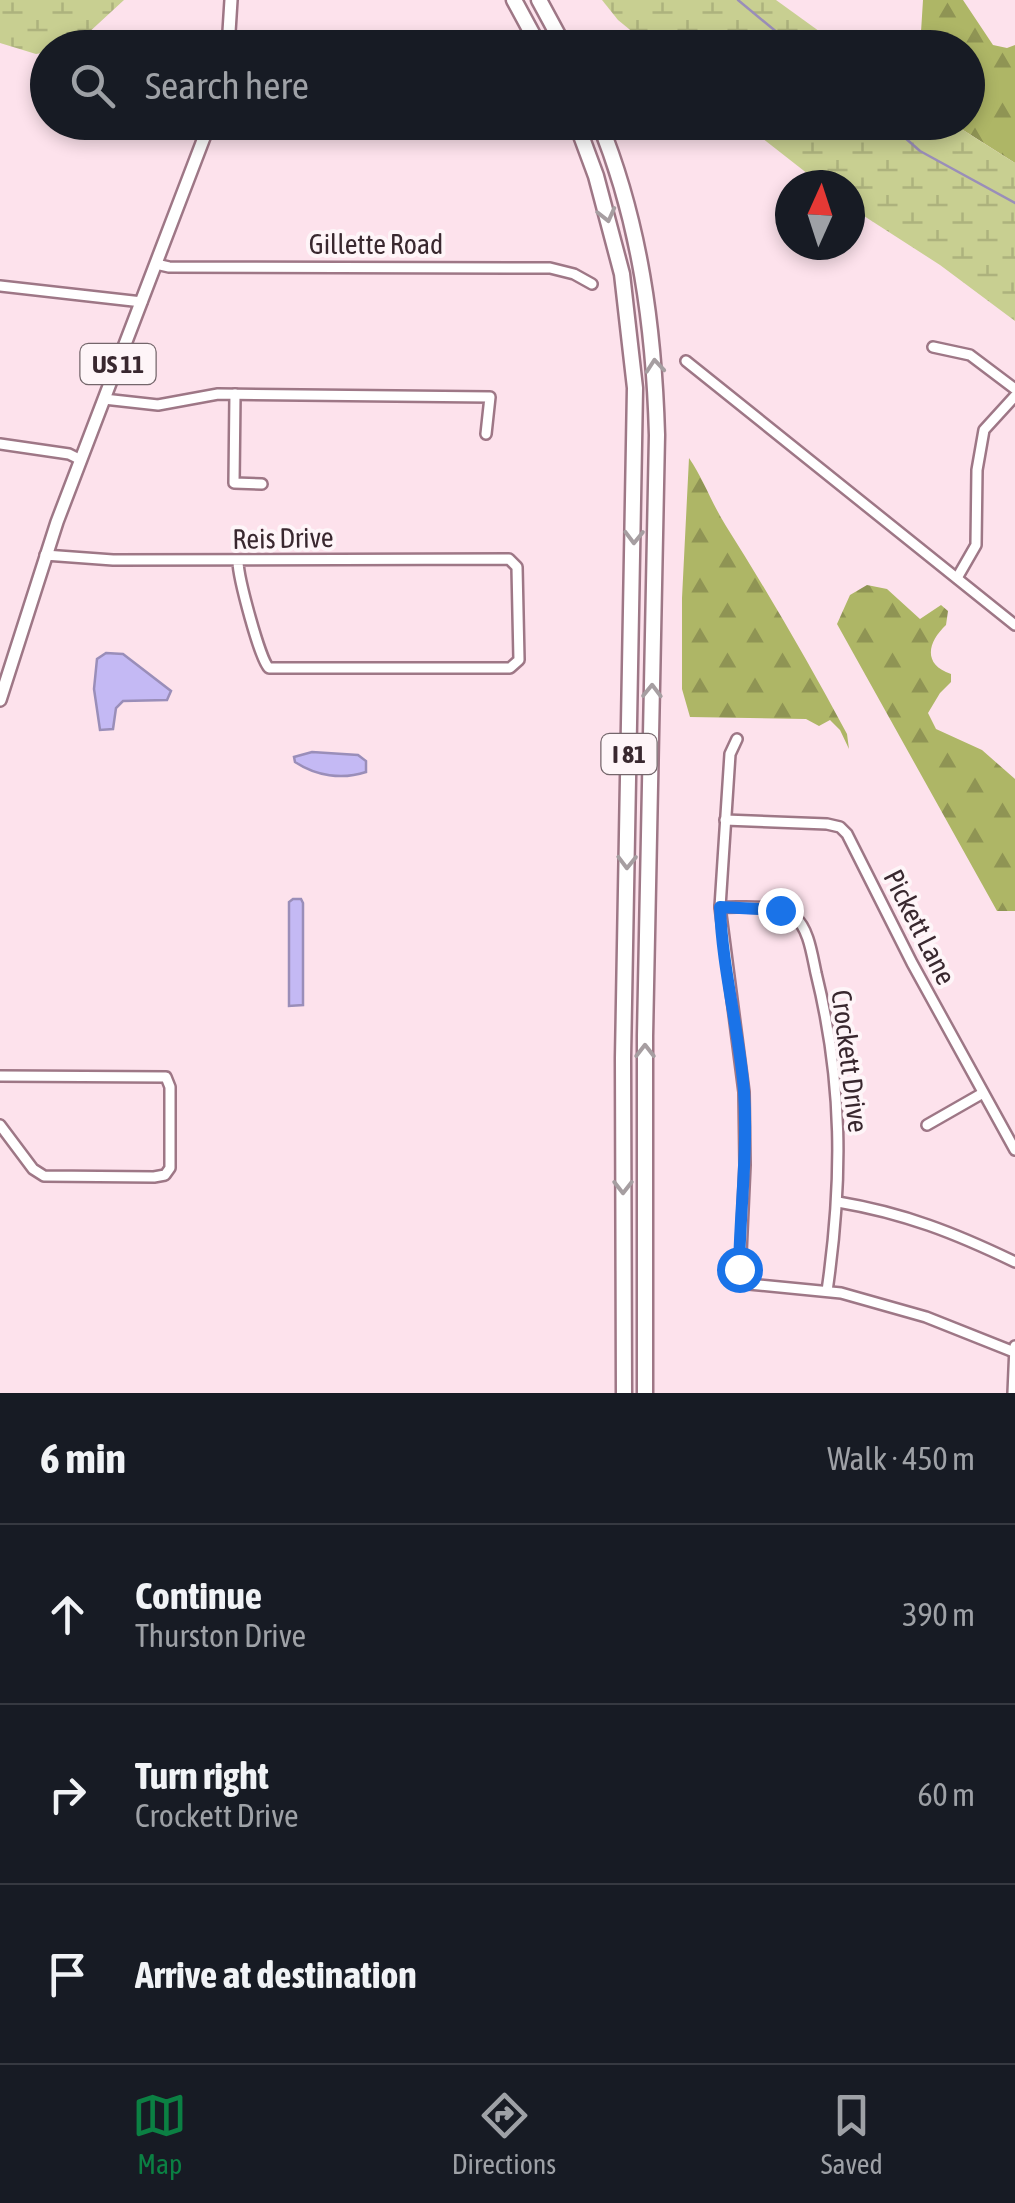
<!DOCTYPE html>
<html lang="en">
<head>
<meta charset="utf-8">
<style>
  body { margin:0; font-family:"Asap Condensed",sans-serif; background:#20242c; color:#f1f3f6 }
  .compass { position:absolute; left:775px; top:170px; width:90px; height:90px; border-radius:50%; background:#171b24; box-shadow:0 5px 15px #0003; rotate:3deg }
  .stop { position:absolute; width:30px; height:30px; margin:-22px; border:8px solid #1a73e8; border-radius:50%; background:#fff }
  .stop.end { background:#1a73e8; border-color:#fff; box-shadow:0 2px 10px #0008 }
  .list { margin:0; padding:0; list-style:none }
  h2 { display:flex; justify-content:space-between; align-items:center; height:130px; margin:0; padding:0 40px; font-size:42px }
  h2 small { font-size:32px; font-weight:400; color:#9ea1a6 }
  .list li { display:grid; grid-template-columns:65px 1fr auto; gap:30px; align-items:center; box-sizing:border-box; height:180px; padding:0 40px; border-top:2px solid #363941 }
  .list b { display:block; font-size:38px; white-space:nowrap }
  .list p { margin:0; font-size:32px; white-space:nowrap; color:#9ea1a6 }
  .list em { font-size:32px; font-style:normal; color:#9ea1a6 }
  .icon { flex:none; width:55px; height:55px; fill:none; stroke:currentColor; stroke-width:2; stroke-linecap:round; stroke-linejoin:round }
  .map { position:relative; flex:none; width:1015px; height:1393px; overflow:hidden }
  .search { position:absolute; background:#171b24; box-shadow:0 5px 15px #0003; left:30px; right:30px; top:30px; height:110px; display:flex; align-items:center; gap:25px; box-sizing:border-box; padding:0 35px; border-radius:55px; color:#9ea1a6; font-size:38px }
  .sheet { height:670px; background:#171b24 }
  nav { display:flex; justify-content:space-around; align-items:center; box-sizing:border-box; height:140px; border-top:2px solid #363941; background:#171b24; font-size:28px; color:#9ea1a6 }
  nav a { display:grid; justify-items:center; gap:5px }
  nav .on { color:#0b8043 }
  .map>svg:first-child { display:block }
  .forest { fill:url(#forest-firs) }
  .wetland { fill:url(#wetland-marsh) }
  .water { fill:#c4b9f4; stroke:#9a8eb9; stroke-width:2.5 }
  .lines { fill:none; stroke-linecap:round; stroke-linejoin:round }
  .stream { stroke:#9a8eb9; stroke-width:2.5 }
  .minor-casing { stroke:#9e7786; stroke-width:14 }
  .major-casing { stroke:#9e7786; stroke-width:16 }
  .highway-casing { stroke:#9e7786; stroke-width:19 }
  .minor { stroke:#fff; stroke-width:9 }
  .major { stroke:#fff; stroke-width:11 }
  .highway { stroke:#fff; stroke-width:14 }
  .oneway { stroke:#a69ea1 }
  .route { stroke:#1a73e8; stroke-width:12 }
  .labels { text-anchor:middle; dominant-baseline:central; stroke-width:8; stroke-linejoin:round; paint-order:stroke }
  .shield { fill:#fef5f8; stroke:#74666b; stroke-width:2.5 }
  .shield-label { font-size:25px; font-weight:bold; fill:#39282f }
  .street-label { font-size:28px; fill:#39282f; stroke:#fef5f8 }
</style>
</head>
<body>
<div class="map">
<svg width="1015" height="1393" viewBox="0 0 1015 1393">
  <defs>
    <pattern id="forest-firs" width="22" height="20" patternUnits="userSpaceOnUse" patternTransform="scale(2.5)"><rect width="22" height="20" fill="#aeb666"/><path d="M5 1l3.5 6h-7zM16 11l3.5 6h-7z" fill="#8f9454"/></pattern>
    <pattern id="wetland-marsh" width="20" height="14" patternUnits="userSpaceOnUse" patternTransform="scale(2.5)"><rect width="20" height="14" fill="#c8cf91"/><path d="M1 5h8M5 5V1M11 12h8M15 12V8" fill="none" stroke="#adb27d"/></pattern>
  </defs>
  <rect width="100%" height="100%" fill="#fde2ec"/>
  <g class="forest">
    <path d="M923,0H963L993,45L1007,48L1015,45V163L952,123L968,122V48H920Z"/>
    <path d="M689,458C704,480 712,504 726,526C769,594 809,663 847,734L849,749L840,730L830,720L819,726L806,719L690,717L682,689V598Z"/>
    <path d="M867,585L887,589L920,619L941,605L948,611L946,625C928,642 922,664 951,674V682L940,693L928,713L936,729L982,750L1015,779V911H997L837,624L850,595Z"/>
  </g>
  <g class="wetland">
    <path d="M0,0H124L73,47L48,48L47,52L36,54L0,43Z"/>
    <path d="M602,0H776L841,47H651L618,20Z"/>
    <path d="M743,123H952L1015,163V321L940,265L850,207V185H822Z"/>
  </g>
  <g class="water">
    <path d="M106,653L123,654L171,691L167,700L123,701L116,708L113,729L100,730L94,689L97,659Z"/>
    <path d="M312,752L358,755L366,761V772C342,780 316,776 295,762L294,757Z"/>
    <path d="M293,899H301L303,903V1005L289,1006V902Z"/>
  </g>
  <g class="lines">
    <g class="stream">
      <path d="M738,0L796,48"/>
      <path d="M887,122L920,151L1015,203"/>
    </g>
    <g class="minor-casing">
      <g id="minor">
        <path d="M156,264L169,267L550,268L574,274L592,284"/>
        <path d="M0,286L142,302"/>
        <path d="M933,347L970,355L1015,389"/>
        <path d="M686,361L1015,625"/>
        <path d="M235,394L234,483L262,484"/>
        <path d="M104,399L158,405L218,394L490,397L486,434"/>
        <path d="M0,444L69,454L81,460"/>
        <path d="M45,555L113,560L509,559L517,567L519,660L510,668H269C260,660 238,577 238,561"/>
        <path d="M957,578L976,545L977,470L984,430L1015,396"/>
        <path d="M737,739L730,754L720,907L744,1092L745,1165L740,1276L749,1284L841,1293L926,1317L1014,1352"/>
        <path d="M725,820L827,824L840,827L847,834L912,963L1015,1150"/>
        <path d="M720,907C740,908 779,903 795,917C809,929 812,955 816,973C843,1082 843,1180 827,1291"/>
        <path d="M0,1076L166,1077L170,1087V1168L165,1175L154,1177L44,1176L33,1169L0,1125"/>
        <path d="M927,1125L983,1093"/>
        <path d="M838,1202C904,1213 955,1233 1015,1262"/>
        <path d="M1013,1393L1015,1346"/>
      </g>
    </g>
    <g class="major-casing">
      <g id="major">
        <path d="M228,48L231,0"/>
        <path d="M0,700L57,522L210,122"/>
      </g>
    </g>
    <g class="highway-casing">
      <g id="highway">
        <path d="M514,0L540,48"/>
        <path d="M539,0L565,48"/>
        <path d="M576,122L596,176L622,274L635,388L623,1058L624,1393"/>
        <path d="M599,122C640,222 654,328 657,435L645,1036V1393"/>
      </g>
    </g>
    <use href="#minor" class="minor"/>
    <use href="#major" class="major"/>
    <use href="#highway" class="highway"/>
  </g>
  <defs><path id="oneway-chevron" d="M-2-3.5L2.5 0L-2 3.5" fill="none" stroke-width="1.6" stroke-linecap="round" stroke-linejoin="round" transform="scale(2.5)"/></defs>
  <g class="oneway">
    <use href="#oneway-chevron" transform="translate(607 215) rotate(76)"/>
    <use href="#oneway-chevron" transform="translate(655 366) rotate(-95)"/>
    <use href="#oneway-chevron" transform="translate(634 537) rotate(91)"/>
    <use href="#oneway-chevron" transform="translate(652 691) rotate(-89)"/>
    <use href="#oneway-chevron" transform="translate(627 862) rotate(91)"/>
    <use href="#oneway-chevron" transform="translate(645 1051) rotate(-90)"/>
    <use href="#oneway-chevron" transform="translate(623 1187) rotate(90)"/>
  </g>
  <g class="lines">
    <path class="route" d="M739,1269C740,1209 748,1151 744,1091C739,1030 722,968 720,907L780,910"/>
  </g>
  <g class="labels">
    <g class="shield">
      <rect x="80.5" y="344" width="75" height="40" rx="8"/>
      <rect x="601.5" y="734" width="55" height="40" rx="8"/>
    </g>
    <g class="shield-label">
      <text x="118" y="364">US 11</text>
      <text x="629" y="754">I 81</text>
    </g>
    <g class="street-label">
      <text x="376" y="244">Gillette Road</text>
      <text transform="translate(283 538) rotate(-1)">Reis Drive</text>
      <text transform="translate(920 927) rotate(63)">Pickett Lane</text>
      <text transform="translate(850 1061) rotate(83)">Crockett Drive</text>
    </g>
  </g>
</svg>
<svg class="compass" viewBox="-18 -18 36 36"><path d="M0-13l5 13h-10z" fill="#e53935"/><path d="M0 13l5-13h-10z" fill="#9ea1a6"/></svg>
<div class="stop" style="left:739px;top:1269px"></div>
<div class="stop end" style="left:780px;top:910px"></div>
<div class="search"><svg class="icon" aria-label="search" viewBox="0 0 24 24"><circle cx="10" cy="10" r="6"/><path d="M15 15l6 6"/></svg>Search here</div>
</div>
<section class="sheet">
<h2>6 min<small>Walk · 450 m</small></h2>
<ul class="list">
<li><svg class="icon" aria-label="ahead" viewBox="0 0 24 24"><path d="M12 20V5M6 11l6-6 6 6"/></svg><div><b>Continue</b><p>Thurston Drive</p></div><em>390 m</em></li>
<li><svg class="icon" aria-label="right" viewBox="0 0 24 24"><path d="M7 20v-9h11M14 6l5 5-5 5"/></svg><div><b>Turn right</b><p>Crockett Drive</p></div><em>60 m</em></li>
<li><svg class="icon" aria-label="arrive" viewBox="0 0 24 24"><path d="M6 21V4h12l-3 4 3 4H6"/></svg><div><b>Arrive at destination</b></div></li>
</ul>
</section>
<nav>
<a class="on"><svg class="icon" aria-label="map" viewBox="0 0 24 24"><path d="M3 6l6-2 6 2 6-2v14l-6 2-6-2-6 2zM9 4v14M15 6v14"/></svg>Map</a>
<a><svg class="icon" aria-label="directions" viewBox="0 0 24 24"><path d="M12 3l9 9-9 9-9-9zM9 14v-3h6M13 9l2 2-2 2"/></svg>Directions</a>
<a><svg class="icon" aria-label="saved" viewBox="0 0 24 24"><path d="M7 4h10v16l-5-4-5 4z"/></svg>Saved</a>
</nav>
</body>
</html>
